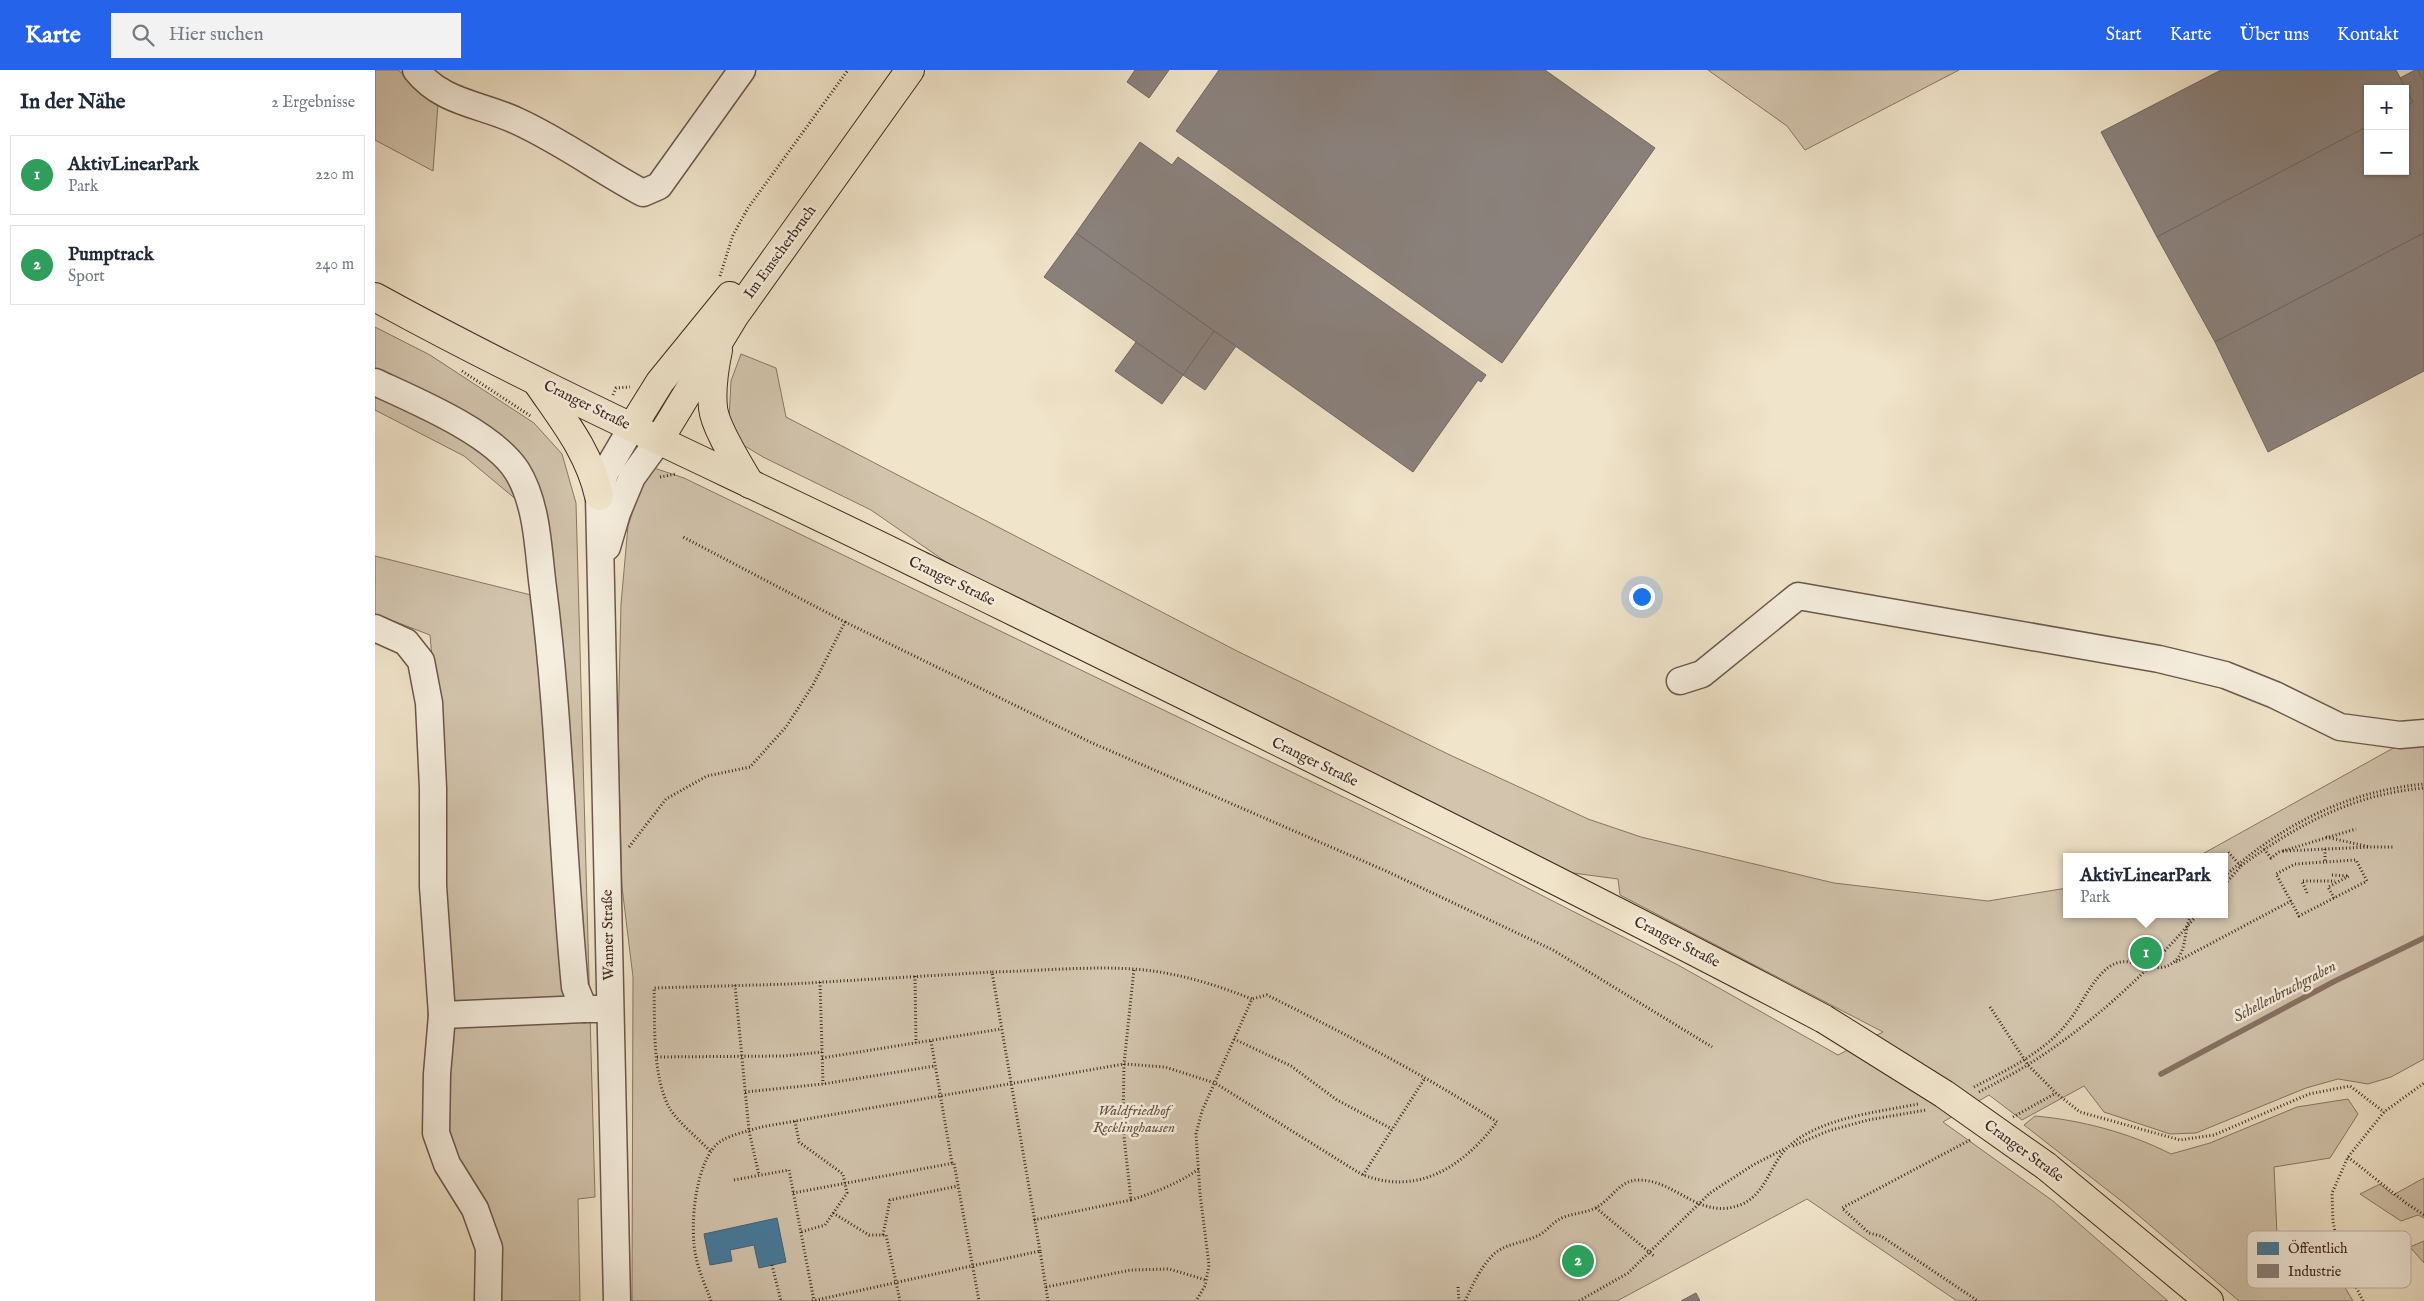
<!DOCTYPE html>
<html lang="de">
<head>
<meta charset="utf-8">
<style>
  body { margin:0; font-family:"IM FELL English",serif; background:#f2f2f3; color:#1f2937 }
  .controls { position:absolute; right:15px; top:15px; display:grid; overflow:hidden; border-radius:0px; box-shadow:0 1px 4px #0004 }
  .controls button { width:45px; height:45px; display:grid; place-items:center; padding:0; border:0; border-bottom:1px solid #e0e1e3; background:#fff; color:#1f2937; font:25px sans-serif }
  .you { position:absolute; left:1266px; top:526px; width:18px; height:18px; margin:-12px; border:4px solid #fff; border-radius:50%; background:#1a73e8; box-shadow:0 0 0 8px #1a73e833 }
  .badge { display:grid; place-items:center; width:32px; height:32px; border-radius:50%; background:#2563eb; color:#fff; font-size:16px; font-weight:700 }
  .pin { position:absolute; translate:-50% -50%; border:2px solid #fff; box-shadow:0 1px 5px #0006 }
  .popup { position:absolute; left:1688px; top:783px; width:165px; height:65px; box-sizing:border-box; display:grid; place-content:center; border-radius:0px; background:#fff; filter:drop-shadow(0 1px 4px #0005); font-size:16px; white-space:nowrap; color:#747a83 }
  .popup b { font-size:19px; color:#1f2937 }
  .popup::after { content:''; position:absolute; left:50%; top:100%; margin-left:-10px; border:10px solid transparent; border-top-color:#fff }
  .list { margin:0; padding:0; list-style:none }
  h2 { display:flex; justify-content:space-between; align-items:center; height:65px; margin:0; padding:0 20px; font-size:21px }
  h2 small { font-size:16px; font-weight:400; color:#747a83 }
  .list li { display:grid; grid-template-columns:32px 1fr auto; gap:15px; align-items:center; box-sizing:border-box; height:80px; margin:0 10px 10px; padding:0 10px; border:1px solid #e0e1e3; border-radius:0px }
  .list b { display:block; font-size:19px; white-space:nowrap }
  .list p { margin:0; font-size:16px; white-space:nowrap; color:#747a83 }
  .list em { font-size:16px; font-style:normal; color:#747a83 }
  .icon { flex:none; width:28px; height:28px; fill:none; stroke:currentColor; stroke-width:2; stroke-linecap:round; stroke-linejoin:round }
  .map { position:relative; flex:none; width:2049px; height:1231px; overflow:hidden }
  header { display:flex; align-items:center; gap:30px; box-sizing:border-box; height:70px; padding:0 25px; background:#2563eb; color:#fff }
  header strong { font-size:24px }
  nav { display:flex; gap:28px; margin-inline-start:auto; font-size:18px }
  .search { width:350px; height:45px; background:#f2f2f3; display:flex; align-items:center; gap:12px; box-sizing:border-box; padding:0 18px; border-radius:0px; color:#747a83; font-size:19px }
  main { display:flex }
  aside { flex:1; background:#fff }
  .map>svg:first-child { display:block }
  .green { fill:#d2c4ad; stroke:#897666 }
  .public { fill:#457b9d; stroke:#446277 }
  .industry { fill:#8a817c; stroke:#746660 }
  .lines { fill:none; stroke-linecap:round; stroke-linejoin:round }
  .stream { stroke:#867263; stroke-width:5.5 }
  .minor-casing { stroke:#6c574a; stroke-width:29 }
  .major-casing { stroke:#40281f; stroke-width:30 }
  .path { stroke:#40281f; stroke-width:3; stroke-dasharray:1 2.5; stroke-linecap:butt }
  .minor { stroke:#f5eddd; stroke-width:26 }
  .major { stroke:#f0e4ca; stroke-width:28 }
  .major-bridge-casing { stroke:#40281f; stroke-width:30; stroke-linecap:butt }
  .major-bridge { stroke:#f0e4ca; stroke-width:28 }
  .labels { text-anchor:middle; dominant-baseline:central; stroke-width:5; stroke-linejoin:round; paint-order:stroke }
  .street-label { font-size:15px; fill:#40281f; stroke:#f5eddd }
  .park-label { font-size:15px; font-style:italic; fill:#644f42; stroke:#f5eddd }
  .water-label { font-size:16px; font-style:italic; fill:#634d41; stroke:#f5eddd }
  .key { fill:#f5eddd; stroke:#bfb2a4; stroke-width:1 }
  .key-label { font-size:14px; fill:#40281f }
</style>
</head>
<body>
<header>
<strong>Karte</strong>
<div class="search"><svg class="icon" aria-label="search" viewBox="0 0 24 24"><circle cx="10" cy="10" r="6"/><path d="M15 15l6 6"/></svg>Hier suchen</div>
<nav><a>Start</a><a>Karte</a><a>Über uns</a><a>Kontakt</a></nav>
</header>
<main>
<aside>
<h2>In der Nähe<small>2 Ergebnisse</small></h2>
<ul class="list">
<li><span class="badge" style="background:#2e9e5b">1</span><div><b>AktivLinearPark</b><p>Park</p></div><em>220 m</em></li>
<li><span class="badge" style="background:#2e9e5b">2</span><div><b>Pumptrack</b><p>Sport</p></div><em>240 m</em></li>
</ul>
</aside>
<div class="map">
<svg width="2049" height="1231" viewBox="0 0 2049 1231">
  <rect width="100%" height="100%" fill="#f0e4ca"/>
  <filter id="stains"><feTurbulence type="fractalNoise" baseFrequency=".004" numOctaves="4"/><feColorMatrix values="0 0 0 0 .2 0 0 0 0 .09 0 0 0 0 .02 0 0 0 .5 -.17"/></filter>
  <radialGradient id="worn" r=".72"><stop offset=".6" stop-color="#630" stop-opacity="0"/><stop offset="1" stop-color="#630" stop-opacity=".3"/></radialGradient>
  <g class="green">
    <path d="M0,0H23L63,34L58,101L0,70Z"/>
    <path d="M1333,0H1584L1430,80L1412,56Z"/>
    <path d="M0,257L55,285L159,353L187,384L201,433L220,1127L203,1129L205,1231H120L69,1059L64,668L55,565L0,544V486L160,526L149,436L89,386L0,340Z"/>
    <path d="M366,284L401,298L411,347L862,581L1075,685L1213,749L1266,767L1459,813L1613,831L1692,818V844H1850V787H1822L2049,661V989L2016,1007L1993,1014L1963,1009L1931,1018L1821,1063L1795,1064L1729,1042L1709,1016L1647,1050L1614,1025L1568,1052L1678,1131L1793,1231H1582L1432,1129L1242,1231H257L258,907L247,817L243,664L246,534L253,456L265,419L279,398L309,408L1080,781L1303,895L1463,985L1508,962L1245,825L1243,809L1198,803L1003,705L574,494L496,440L388,387L365,373L354,350L356,311Z"/>
    <path d="M1973,1029L1983,1044L1955,1088L1899,1097L1902,1164L1946,1177L1978,1231H1864L1749,1133L1649,1055L1660,1046C1706,1050 1755,1063 1796,1084L1835,1073L1922,1037Z"/>
    <path d="M2049,1108V1148L2043,1145L2026,1151L1985,1124L2005,1114L2018,1125Z"/>
    <path d="M2049,1171V1193L2035,1177Z"/>
  </g>
  <path class="public" d="M402,1148L411,1192L384,1198L379,1175L355,1180L357,1191L335,1195L329,1164Z"/>
  <g class="industry">
    <path d="M760,0H794L774,28L752,12Z"/>
    <path d="M844,0H1170L1280,78L1127,293L801,61Z"/>
    <path d="M1846,0H2021L2038,32L2030,37V19H1993V56L1782,167L1726,62Z"/>
    <path d="M2040,0H2043L2049,11V163L1840,272L1782,167L1993,56V101H2030V37L2038,32L2025,8Z"/>
    <path d="M2043,0H2049V11Z"/>
    <path d="M765,72L797,95L803,87L1111,305L1106,312L1103,310L1038,402L701,163Z"/>
    <path d="M701,163L839,261L808,305L669,207Z"/>
    <path d="M2049,163V301L1893,382L1840,272Z"/>
    <path d="M839,261L861,276L830,320L808,305Z"/>
    <path d="M761,272L808,305L787,334L740,301Z"/>
    <path d="M1321,1223L1325,1231H1306Z"/>
  </g>
  <g class="lines">
    <path class="stream" d="M1786,1004L1960,911L2049,868"/>
    <g class="minor-casing">
      <g id="minor">
        <path d="M41,0C67,33 106,34 142,51C186,71 225,100 268,123L284,116L367,0"/>
        <path d="M0,312C41,331 118,363 142,401C163,435 163,481 168,518C185,651 187,785 200,917L209,939H234"/>
        <path d="M232,477L242,443L257,407L284,370"/>
        <path d="M0,558L31,572L46,591L54,633L58,718V816L67,945L62,1004L61,1063L72,1094L100,1139L114,1178L113,1231"/>
        <path d="M1305,611L1327,604L1423,526L1784,589L1850,605L1900,625L1965,657L2025,665L2049,663"/>
        <path d="M67,945L209,939"/>
        <path d="M242,1231L224,426L230,403L257,357"/>
      </g>
    </g>
    <g class="major-casing">
      <g id="major">
        <path d="M0,227C176,324 360,404 540,493C844,642 1149,791 1449,949"/>
        <path d="M343,280C339,299 336,318 338,338C340,358 364,395 375,414"/>
        <path d="M162,312C187,349 214,381 224,426"/>
        <path d="M257,357L285,312L355,226"/>
        <path d="M284,370L360,245L535,0"/>
        <path d="M1671,1096L1834,1231"/>
      </g>
    </g>
    <g class="path">
      <path d="M345,206L358,165L373,138L473,0"/>
      <path d="M87,301L157,347"/>
      <path d="M238,325L241,318L255,317"/>
      <path d="M285,407L301,404"/>
      <path d="M470,552L715,672L1011,801L1178,880L1337,977"/>
      <path d="M1951,767L1995,777H2019"/>
      <path d="M254,777L291,729L332,706L375,697L411,657L438,615L470,552L308,467"/>
      <path d="M1889,779L1896,788L1904,782L1981,759"/>
      <path d="M1950,779V792L1920,794L1901,804L1924,846L1992,811L1981,790L1950,792"/>
      <path d="M1908,781L1995,777"/>
      <path d="M1866,796C1921,755 1979,724 2049,718"/>
      <path d="M1957,805L1974,806L1953,817L1959,828"/>
      <path d="M1850,806C1906,755 1973,721 2049,714"/>
      <path d="M1850,814L1866,796L1852,781"/>
      <path d="M1932,823L1927,811H1960"/>
      <path d="M1801,892L1916,831"/>
      <path d="M540,906L541,973"/>
      <path d="M445,912L448,1014"/>
      <path d="M360,915L374,1061L384,1105"/>
      <path d="M1615,937L1653,995L1681,1023L1705,1042L1805,1070L1839,1065L1934,1024L1975,1016L2009,1042"/>
      <path d="M859,969L916,996L962,1030L1017,1059"/>
      <path d="M556,971L577,1093"/>
      <path d="M282,987L408,986L447,982"/>
      <path d="M447,988L626,959"/>
      <path d="M1599,1017C1632,1000 1670,982 1693,952C1707,935 1716,910 1734,897C1757,880 1780,911 1801,890C1813,878 1808,858 1817,844"/>
      <path d="M370,1022L448,1014L560,996"/>
      <path d="M1604,1022C1621,1013 1638,1004 1654,994C1719,953 1773,902 1823,844"/>
      <path d="M1638,1047L1681,1023"/>
      <path d="M420,1051L424,1072L468,1104L472,1123L450,1155L426,1162"/>
      <path d="M1595,1070L1467,1138L1494,1163L1506,1166L1603,1231"/>
      <path d="M1418,1076L1453,1061L1493,1050L1551,1040"/>
      <path d="M335,1081C324,1069 303,1052 295,1039C277,1007 280,954 279,918L416,914L617,902"/>
      <path d="M1973,1087L2031,1133L2049,1145"/>
      <path d="M988,1105L1050,1008"/>
      <path d="M359,1110L414,1100L439,1231"/>
      <path d="M418,1123L579,1093L604,1231"/>
      <path d="M756,1130C781,1122 802,1114 824,1099"/>
      <path d="M1221,1138L1279,1186"/>
      <path d="M458,1143L494,1165H511L525,1231"/>
      <path d="M659,1150L756,1130L748,1058L749,994L759,899"/>
      <path d="M508,1165L515,1130L583,1116"/>
      <path d="M665,1181L617,902C664,901 712,896 759,899C800,902 839,914 877,929L827,1041L821,1064L825,1124L834,1195L830,1216L821,1231"/>
      <path d="M397,1195L406,1231"/>
      <path d="M671,1217L756,1200L794,1199L831,1210"/>
      <path d="M1083,1217L1084,1231"/>
      <path d="M336,1231C331,1217 324,1202 321,1187C314,1158 320,1088 346,1071C357,1064 374,1061 386,1057L749,994L790,997L840,1013L986,1104C1042,1127 1088,1097 1122,1052C1049,1004 970,964 892,925L877,929"/>
      <path d="M437,1231L665,1181L673,1231"/>
      <path d="M1090,1231C1098,1214 1106,1196 1120,1183C1133,1173 1148,1173 1162,1166C1170,1163 1175,1155 1183,1150C1194,1143 1210,1144 1222,1137C1237,1129 1245,1109 1265,1110C1302,1111 1324,1150 1365,1135C1391,1125 1394,1096 1412,1078C1443,1048 1503,1042 1543,1034"/>
      <path d="M1204,1231L1253,1203L1335,1123L1378,1095L1409,1079"/>
      <path d="M1988,1231L1965,1185L1958,1152L1957,1123L1973,1087L2009,1042L2049,1013"/>
    </g>
    <use href="#minor" class="minor"/>
    <use href="#major" class="major"/>
    <g class="major-bridge-casing">
      <path id="major-bridge" d="M1449,949L1569,1024L1671,1096"/>
    </g>
    <use href="#major-bridge" class="major-bridge"/>
  </g>
  <g class="labels">
    <g class="street-label">
      <text transform="translate(405 182) rotate(-54)">Im Emscherbruch</text>
      <text transform="translate(212 335) rotate(26)">Cranger Straße</text>
      <text transform="translate(577 511) rotate(26)">Cranger Straße</text>
      <text transform="translate(940 692) rotate(26)">Cranger Straße</text>
      <text transform="translate(233 865) rotate(-91)">Wanner Straße</text>
      <text transform="translate(1302 872) rotate(27)">Cranger Straße</text>
      <text transform="translate(1649 1081) rotate(36)">Cranger Straße</text>
    </g>
    <g class="park-label">
      <text x="759" y="1040">Waldfriedhof<tspan x="759" dy="17">Recklinghausen</tspan></text>
    </g>
    <g class="water-label">
      <text transform="translate(1910 922) rotate(-28)">Schellenbruchgraben</text>
    </g>
  </g>
  <rect x="1872" y="1161" width="164" height="57" rx="8" class="key"/>
  <rect x="1882" y="1172" width="22" height="13" fill="#457b9d"/>
  <rect x="1882" y="1194" width="22" height="14" fill="#8a817c"/>
  <g class="key-label">
    <text x="1913" y="1183">Öffentlich</text>
    <text x="1913" y="1206">Industrie</text>
  </g>
  <rect width="100%" height="100%" filter="url(#stains)"/>
  <rect width="100%" height="100%" fill="url(#worn)"/>
</svg>
<div class="controls">
<button>+</button>
<button>−</button>
</div>
<div class="you"></div>
<div class="pin badge" style="left:1771px;top:883px;background:#2e9e5b">1</div>
<div class="popup"><b>AktivLinearPark</b>Park</div>
<div class="pin badge" style="left:1203px;top:1191px;background:#2e9e5b">2</div>
</div>
</main>
</body>
</html>
